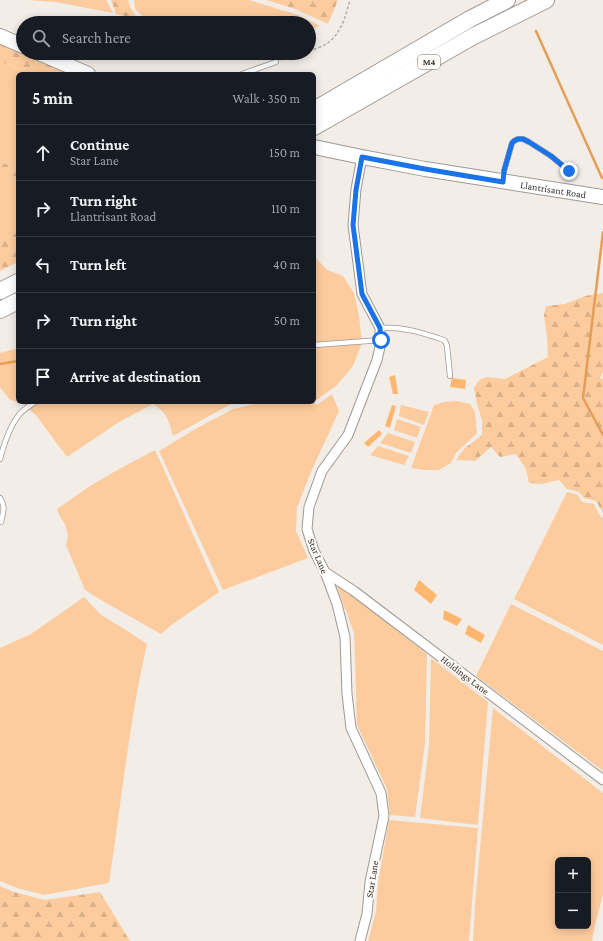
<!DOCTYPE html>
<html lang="en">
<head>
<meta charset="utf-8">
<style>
  body { margin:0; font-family:"Crimson Pro",serif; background:#20242c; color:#f1f3f6 }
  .controls { position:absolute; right:12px; bottom:12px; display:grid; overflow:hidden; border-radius:6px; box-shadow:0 2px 10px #0003 }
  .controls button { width:36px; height:36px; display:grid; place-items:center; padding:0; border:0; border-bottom:1px solid #363941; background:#171b24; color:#f1f3f6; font:20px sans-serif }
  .stop { position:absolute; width:12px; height:12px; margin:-9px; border:3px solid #1a73e8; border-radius:50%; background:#fff }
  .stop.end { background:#1a73e8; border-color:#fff; box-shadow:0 1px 4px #0008 }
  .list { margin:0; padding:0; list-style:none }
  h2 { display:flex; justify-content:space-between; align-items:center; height:52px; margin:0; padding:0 16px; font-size:17px }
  h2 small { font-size:13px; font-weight:400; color:#9ea1a6 }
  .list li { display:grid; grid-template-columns:26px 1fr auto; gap:12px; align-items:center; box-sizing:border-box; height:56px; padding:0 16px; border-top:1px solid #363941 }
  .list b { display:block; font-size:15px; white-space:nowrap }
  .list p { margin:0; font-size:13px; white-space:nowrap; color:#9ea1a6 }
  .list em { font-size:13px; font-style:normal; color:#9ea1a6 }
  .icon { flex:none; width:22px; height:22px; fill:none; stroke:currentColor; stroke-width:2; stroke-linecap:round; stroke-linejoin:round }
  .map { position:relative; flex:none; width:603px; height:941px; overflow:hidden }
  .search { position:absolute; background:#171b24; box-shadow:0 2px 10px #0003; left:16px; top:16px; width:300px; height:44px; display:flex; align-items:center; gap:10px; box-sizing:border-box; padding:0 14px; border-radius:22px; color:#9ea1a6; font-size:15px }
  .panel { position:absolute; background:#171b24; box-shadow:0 2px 10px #0003; left:16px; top:72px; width:300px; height:332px; border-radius:6px }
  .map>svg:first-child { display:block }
  .green { fill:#fdcc9e; fill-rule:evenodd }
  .forest { fill:url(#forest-firs) }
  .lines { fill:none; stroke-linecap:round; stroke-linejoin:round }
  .stream { stroke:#e49e57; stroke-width:2.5 }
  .building { fill:#ffb770 }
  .lane-casing { stroke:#9f9993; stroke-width:6 }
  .street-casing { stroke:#9f9993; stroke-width:11 }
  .primary-casing { stroke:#9f9993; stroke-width:16 }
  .highway-casing { stroke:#9f9993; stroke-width:18 }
  .path { stroke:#b4afab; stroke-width:1.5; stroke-dasharray:3 2; stroke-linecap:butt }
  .lane { stroke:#fff; stroke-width:4.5 }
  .street { stroke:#fff; stroke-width:9 }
  .primary { stroke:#fff; stroke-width:14 }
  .highway { stroke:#fff; stroke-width:16 }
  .route { stroke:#1a73e8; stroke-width:5 }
  .labels { text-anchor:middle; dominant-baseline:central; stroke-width:4; stroke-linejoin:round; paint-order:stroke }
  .shield { fill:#fffbf7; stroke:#726e6c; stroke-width:1 }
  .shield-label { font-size:9px; font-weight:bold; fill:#353230 }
  .street-label { font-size:10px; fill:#353230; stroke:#fffbf7 }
</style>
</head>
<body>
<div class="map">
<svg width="603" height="941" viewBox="0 0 603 941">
  <defs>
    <pattern id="forest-firs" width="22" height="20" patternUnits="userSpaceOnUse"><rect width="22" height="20" fill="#fdcc9e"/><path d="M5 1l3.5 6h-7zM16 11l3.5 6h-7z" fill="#d9b088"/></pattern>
  </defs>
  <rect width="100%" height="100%" fill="#f3ede7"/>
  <g class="green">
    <path d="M27,0H106L113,13L55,2Z"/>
    <path d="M134,0H249L298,15L320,26L309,30V23H189L145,19L135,9Z"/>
    <path d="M0,61L29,74H18V161L0,165Z"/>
    <path d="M18,175V232L0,241V181Z"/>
    <path d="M314,256L327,270L343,276L354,293L359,315L362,343L353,366L336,386L315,401L314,400Z"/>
    <path d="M18,348V402H242L231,404L173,436C168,419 168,414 153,404L119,422L67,457L35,414L24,405L9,399L0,387V353Z"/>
    <path d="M332,394L339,411L310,474L297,508L296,531L308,558L223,590L159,451L197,428L233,409L263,402H313L317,405Z"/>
    <path d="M457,401L470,404L475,412L477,433L456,453L451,463L439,470H423L411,468L434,405L444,402Z"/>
    <path d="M401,405L429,412L424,425L399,416Z"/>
    <path d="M397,419L421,427L417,438L394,430Z"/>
    <path d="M388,433L415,442L411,453L380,443Z"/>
    <path d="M378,446L409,456L404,465L370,455Z"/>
    <path d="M155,450C177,497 197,545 219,592L170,626L161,634L106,603L85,590L66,545L68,536L65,524L60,517L57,509L90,486L121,468Z"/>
    <path d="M567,492L578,495L582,502L594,504L600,516L603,518V645L514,599Z"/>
    <path d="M336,584L351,594L427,654L425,744L415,817L390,815L387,789L357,725L354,633Z"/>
    <path d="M84,597L101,615L126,630L147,644C129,723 121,804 109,883L44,895L17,888L0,881V648L31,634Z"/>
    <path d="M511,604L603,651V771L476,676Z"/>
    <path d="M431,658L488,702L478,825L420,818L429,745Z"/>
    <path d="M493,708L603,793V895L595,925L592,941H473L475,904ZM558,860H588V926H558Z"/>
    <path d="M389,820L478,828L469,941H368L376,911L378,883Z"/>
  </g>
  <g class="forest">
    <path d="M111,0H128L131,9L138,19L116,14Z"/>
    <path d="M266,0H338L328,24L295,9Z"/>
    <path d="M0,41L35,59L74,74H29L0,61Z"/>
    <path d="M18,161V175L0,181V165Z"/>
    <path d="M18,232V262L0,271V241Z"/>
    <path d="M603,293V372L600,378L603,379V513L596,501L584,498L579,492L567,489L559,480L542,484L529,483L526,469L516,454L500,457L491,447L475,461L456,460L464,449L482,435V420L477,404L474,388L479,380L486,377L505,379L548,357L547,337L544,315L546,306L565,304L585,296Z"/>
    <path d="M0,886L14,892L45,900L100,892L130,941H0Z"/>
  </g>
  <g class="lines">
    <g class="stream">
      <path d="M536,31L602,178"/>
      <path d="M603,232L583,398L603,435"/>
      <path d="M0,364L18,361"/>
    </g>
  </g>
  <g class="building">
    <path d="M395,375L398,394H393L389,377Z"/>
    <path d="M452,378L466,380L465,389L450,387Z"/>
    <path d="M392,405L396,406L390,428L385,426Z"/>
    <path d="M379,430L382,434L368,447L364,443Z"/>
    <path d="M419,580L437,595L431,604L414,590Z"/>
    <path d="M444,610L462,619L457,626L443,619Z"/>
    <path d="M468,625L485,635L481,643L465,634Z"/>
  </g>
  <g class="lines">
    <g class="lane-casing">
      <g id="lane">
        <path d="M242,74L276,62"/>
        <path d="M503,180L504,171L512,143L514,141L518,139H523L529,142L551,156L569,171"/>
        <path d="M380,328C402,326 423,333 444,340L446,343L447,346L450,376"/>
        <path d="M314,345L381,340"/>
        <path d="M0,459C4,444 9,428 18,416C22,410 30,406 35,402"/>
        <path d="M0,498C6,507 3,512 1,522"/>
      </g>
    </g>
    <g class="street-casing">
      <g id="street">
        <path d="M325,572L354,591L603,780"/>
        <path d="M360,941L367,914L370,882L384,816L381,793L351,728L347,694L345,637L337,604L325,572L314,551L307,529L309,507L322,471L348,435L377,360L380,347V328L362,294L353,225L356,189L362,157"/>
      </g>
    </g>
    <g class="primary-casing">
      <g id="primary">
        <path d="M0,36L23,46"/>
        <path d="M39,53L88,74"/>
        <path id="s1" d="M314,147L362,157L425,169L603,197"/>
      </g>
    </g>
    <g class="highway-casing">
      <g id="highway">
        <path d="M314,110L470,19L507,0"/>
        <path d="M314,127L472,37L546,0"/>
        <path d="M0,291L18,282"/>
        <path d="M0,310L18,301"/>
      </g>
    </g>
    <g class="path">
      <path d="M309,51C315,49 324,46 329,42C342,32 346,14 350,0"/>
      <path d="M281,60L303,53"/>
    </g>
    <use href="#lane" class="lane"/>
    <use href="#street" class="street"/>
    <use href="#primary" class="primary"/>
    <use href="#highway" class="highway"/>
  </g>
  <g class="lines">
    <path class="route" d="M381,340L380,328L362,294L353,225L356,190L362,157L425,169L503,182L504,171L512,143L514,141L518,139H523L529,142L551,156L569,171"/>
  </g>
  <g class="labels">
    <rect class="shield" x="418" y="55" width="22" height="14" rx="3"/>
    <g class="shield-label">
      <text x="429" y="62">M4</text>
    </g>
    <g class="street-label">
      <text stroke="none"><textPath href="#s1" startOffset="243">Llantrisant Road</textPath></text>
      <text transform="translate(318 556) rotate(67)">Star Lane</text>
      <text transform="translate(465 675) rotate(37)">Holdings Lane</text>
      <text transform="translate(372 879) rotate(-81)">Star Lane</text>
    </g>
  </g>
</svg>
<div class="controls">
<button>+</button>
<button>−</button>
</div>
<div class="stop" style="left:381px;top:340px"></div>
<div class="stop end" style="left:569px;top:171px"></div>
<div class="search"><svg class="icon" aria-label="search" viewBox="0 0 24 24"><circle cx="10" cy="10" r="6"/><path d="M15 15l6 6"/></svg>Search here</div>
<section class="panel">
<h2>5 min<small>Walk · 350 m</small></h2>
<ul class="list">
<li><svg class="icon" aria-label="ahead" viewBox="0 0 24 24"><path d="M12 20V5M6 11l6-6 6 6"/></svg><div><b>Continue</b><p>Star Lane</p></div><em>150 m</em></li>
<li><svg class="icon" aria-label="right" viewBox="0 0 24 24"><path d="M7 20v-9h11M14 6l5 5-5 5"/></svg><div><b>Turn right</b><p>Llantrisant Road</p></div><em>110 m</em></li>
<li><svg class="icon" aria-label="left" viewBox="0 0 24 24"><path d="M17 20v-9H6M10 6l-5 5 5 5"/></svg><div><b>Turn left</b></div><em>40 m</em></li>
<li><svg class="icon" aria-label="right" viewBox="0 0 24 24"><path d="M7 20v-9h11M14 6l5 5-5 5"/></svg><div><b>Turn right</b></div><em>50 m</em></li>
<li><svg class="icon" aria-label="arrive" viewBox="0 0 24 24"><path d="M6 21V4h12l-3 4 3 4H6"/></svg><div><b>Arrive at destination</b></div></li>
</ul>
</section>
</div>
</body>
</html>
